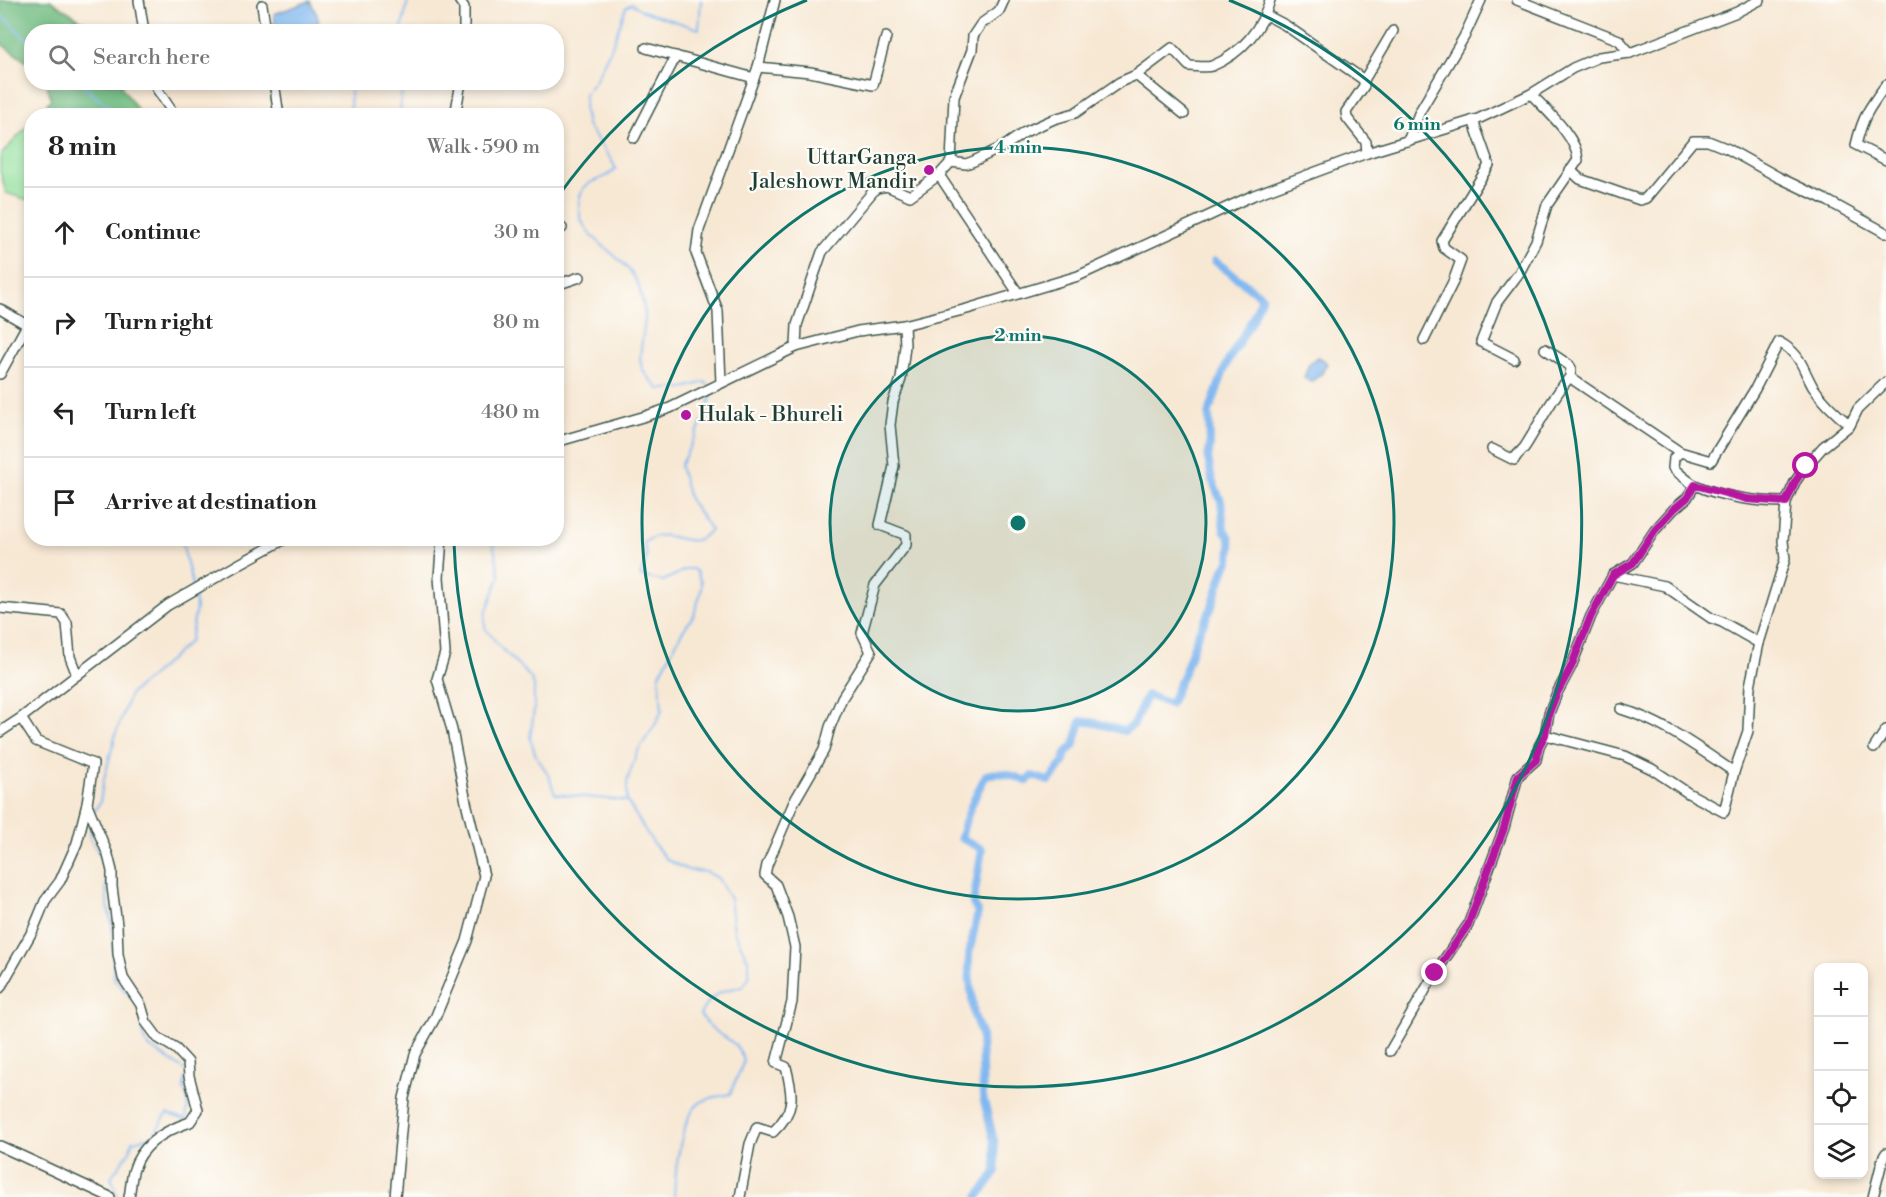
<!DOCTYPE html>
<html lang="en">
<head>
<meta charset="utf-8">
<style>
  body { margin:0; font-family:"Libre Bodoni",serif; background:#f2f2f2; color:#222 }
  .controls { position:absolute; right:18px; bottom:18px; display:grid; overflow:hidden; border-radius:12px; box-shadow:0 3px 9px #0003 }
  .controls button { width:54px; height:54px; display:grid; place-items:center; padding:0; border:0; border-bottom:2px solid #e0e0e0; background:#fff; color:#222; font:30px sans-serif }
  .stop { position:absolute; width:18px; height:18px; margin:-14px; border:4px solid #b5179e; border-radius:50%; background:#fff }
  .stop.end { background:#b5179e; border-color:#fff; box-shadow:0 2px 6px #0008 }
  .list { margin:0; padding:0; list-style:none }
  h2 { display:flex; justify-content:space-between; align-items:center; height:78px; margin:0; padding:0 24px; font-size:26px }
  h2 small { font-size:20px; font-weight:400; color:#767676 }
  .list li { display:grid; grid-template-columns:39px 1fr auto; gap:18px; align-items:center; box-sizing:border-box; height:90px; padding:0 24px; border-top:2px solid #e0e0e0 }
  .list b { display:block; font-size:22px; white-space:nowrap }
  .list em { font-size:20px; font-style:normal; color:#767676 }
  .icon { flex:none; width:33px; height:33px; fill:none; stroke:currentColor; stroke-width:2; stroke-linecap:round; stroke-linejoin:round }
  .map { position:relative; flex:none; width:1886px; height:1197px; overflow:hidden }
  .search { position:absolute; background:#fff; box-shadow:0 3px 9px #0003; left:24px; top:24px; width:540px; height:66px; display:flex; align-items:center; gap:15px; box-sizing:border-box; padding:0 21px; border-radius:24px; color:#767676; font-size:22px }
  .panel { position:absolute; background:#fff; box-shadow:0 3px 9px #0003; left:24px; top:108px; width:540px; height:438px; border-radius:24px }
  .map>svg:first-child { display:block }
  .green { fill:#91e09e; stroke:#588e69; stroke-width:1.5 }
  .forest { fill:#74be85; stroke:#4a7e5c; stroke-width:1.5 }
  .water { fill:#80b7f0; stroke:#507a92; stroke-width:1.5 }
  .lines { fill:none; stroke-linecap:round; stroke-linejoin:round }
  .stream { stroke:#80b7f0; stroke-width:2 }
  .canal { stroke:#80b7f0; stroke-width:8 }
  .minor-casing { stroke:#3f574c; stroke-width:12 }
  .minor { stroke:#fff; stroke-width:9 }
  .route { stroke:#b5179e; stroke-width:8 }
  .ring { fill:none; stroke:#0f766e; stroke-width:3 }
  .poi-dot { fill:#b5179e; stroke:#fdfcf7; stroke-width:2 }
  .labels { text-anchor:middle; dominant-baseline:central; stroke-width:4.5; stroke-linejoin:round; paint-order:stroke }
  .poi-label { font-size:21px; fill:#1f3d34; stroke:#fdfcf7; text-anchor:end }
  .centre { fill:#0f766e; stroke:#fdfcf7; stroke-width:3 }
  .ring-label { font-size:18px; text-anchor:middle; font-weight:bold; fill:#0f766e; stroke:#fdfcf7; stroke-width:4.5; stroke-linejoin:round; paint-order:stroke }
</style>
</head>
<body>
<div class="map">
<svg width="1886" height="1197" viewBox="0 0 1886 1197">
  <rect width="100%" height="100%" fill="#fdfcf7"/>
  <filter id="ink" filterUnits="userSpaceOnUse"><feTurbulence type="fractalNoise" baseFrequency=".0167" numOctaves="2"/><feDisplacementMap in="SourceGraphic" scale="12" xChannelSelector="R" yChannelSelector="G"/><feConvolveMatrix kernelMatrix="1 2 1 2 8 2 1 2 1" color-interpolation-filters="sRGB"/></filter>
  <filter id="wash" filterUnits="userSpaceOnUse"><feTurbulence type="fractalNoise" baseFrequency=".008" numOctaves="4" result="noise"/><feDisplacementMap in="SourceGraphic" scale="24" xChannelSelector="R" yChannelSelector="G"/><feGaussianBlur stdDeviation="1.35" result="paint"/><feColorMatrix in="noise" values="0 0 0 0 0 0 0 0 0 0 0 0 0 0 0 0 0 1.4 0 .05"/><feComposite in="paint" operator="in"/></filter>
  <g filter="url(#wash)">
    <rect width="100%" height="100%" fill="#f7e8d4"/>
    <path class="green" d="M31,122V201L6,193L0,171V156Z"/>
    <g class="forest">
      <path d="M0,0H50L99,31L32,32L31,65L0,43Z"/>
      <path d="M46,82L124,83L121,86L141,115H113L108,107L85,115H37L51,99Z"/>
    </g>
    <g class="water">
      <path d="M310,1L318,17L319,31H276L274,14Z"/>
      <path d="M1317,357L1324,360L1327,364L1322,373L1311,382L1304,378L1309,364Z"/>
    </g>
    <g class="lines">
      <g class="stream">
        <path d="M701,0L699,29L643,11L632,4L626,7L612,46L595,81L585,94L584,110L587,125L612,161L616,169C601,185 578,175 579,208C579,239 624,254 637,282C640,288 645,310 645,317C645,331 637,356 642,368C645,375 654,383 659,389L684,388L705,382L708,385"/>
        <path d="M0,14L32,44"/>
        <path d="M401,32L408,0"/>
        <path d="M78,82L115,112L116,116"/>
        <path d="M351,116C351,104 348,93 352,82"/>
        <path d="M400,116L402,82"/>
        <path d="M181,538L193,588"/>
        <path d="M492,538L500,576L485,615V628L501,648L530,677L534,686V710L530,738L536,756L548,774L555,794L627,801"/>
        <path d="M94,812L100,802L103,783L116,733L130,694L153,675L190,641L196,608L194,594"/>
        <path d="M91,823L90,839L105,863L107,902L112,926L114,979L132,998"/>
        <path d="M142,1023L144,1041L149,1047L185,1070"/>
        <path d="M118,1197L111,1177L130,1151L132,1141L152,1137L167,1114L186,1120L188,1101L184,1088L185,1078"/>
        <path d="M674,1197C675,1174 680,1112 703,1101C711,1097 722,1096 730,1094L744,1061C737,1041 729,1041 714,1030C709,1026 705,1020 700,1015C709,996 722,989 742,987L749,978V962L734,931L730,899L718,878L706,872L688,870L667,860L653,843L627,801V781L637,752L655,725L662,710L659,676L682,632L694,615L701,592V582L697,572L693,569H687L663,581L640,576L647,557L644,542C652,538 658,534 667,536C687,539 694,547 711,530L689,499L680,466L705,417L712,393L711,390"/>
      </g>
      <path class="canal" d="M978,1197L996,1172L994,1141L983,1097L981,1034L974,1015L969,972V954L978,912L973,904L982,849L961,838C966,815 975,795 986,775C1001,770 1013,776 1027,781L1032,776L1049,781L1063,763L1066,753L1074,745L1081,721L1096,723L1124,731L1133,725L1147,695L1170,704L1186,668L1198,634L1211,609L1224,570L1230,559L1231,546L1229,536L1224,530L1221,501L1212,480L1208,458L1210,446L1209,412L1226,365L1253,318L1262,297L1215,261"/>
    </g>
  </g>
  <g filter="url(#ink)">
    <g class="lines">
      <g class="minor-casing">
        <g id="minor">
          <path d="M139,0L144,32"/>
          <path d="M459,0L464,7V32"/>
          <path d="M1517,0L1619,40L1630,53"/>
          <path d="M262,5L266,32"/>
          <path d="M1266,15L1285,25L1364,80V86L1346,112L1347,118L1366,142L1367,153"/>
          <path d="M646,48L754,78"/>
          <path d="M758,67L810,72L873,85L886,37"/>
          <path d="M1136,75L1184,114"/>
          <path d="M1364,80L1393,31"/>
          <path d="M156,82L157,89L175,116"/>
          <path d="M274,82L279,116"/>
          <path d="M1886,85C1869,108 1863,116 1856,145L1886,160"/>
          <path d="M455,116L461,82"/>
          <path d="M634,138L676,56"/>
          <path d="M1408,141L1420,111L1464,37L1481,0"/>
          <path d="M951,162L954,97L972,50L973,36L981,24L999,11L1004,0"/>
          <path d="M1570,170L1580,179L1640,200L1646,198L1693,141H1708L1728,149L1778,177L1828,201L1886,233"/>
          <path d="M556,198H558"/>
          <path d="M556,230L562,228"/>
          <path d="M556,285L580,277"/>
          <path d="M1018,293L939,175L951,162L966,164L974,161L1006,145L1025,132L1054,119L1075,113L1120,82L1136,75L1172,48L1189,66C1196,66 1206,68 1212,66C1241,54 1262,29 1270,0"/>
          <path d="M0,309L27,325L32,320"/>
          <path d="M1424,340L1453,282L1461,260L1444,248L1442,241L1489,165L1473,120"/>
          <path d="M796,347L797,325L822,252L876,188L887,186L910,196L939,175"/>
          <path d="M1545,349L1569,365L1571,368L1570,377L1575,381L1680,452L1674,458L1673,468C1680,474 1687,481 1695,485C1721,497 1758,502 1786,502"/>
          <path d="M1514,359L1481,342L1497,302L1519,273L1536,241L1547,205L1578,160C1577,137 1546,110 1531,94"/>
          <path d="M0,374L27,325"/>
          <path d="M721,383L718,311L696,253L699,230L758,67L775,0"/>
          <path d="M556,442L646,416L670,408L796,347L858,331L904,325L967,309L1078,276L1254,195L1367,153L1478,119L1531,94L1573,68L1599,57L1630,53L1737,12L1760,0"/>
          <path d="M1492,449L1514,460C1517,453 1523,451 1526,445C1540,423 1552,397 1570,377"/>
          <path d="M1680,452L1711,461L1755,389L1779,342C1802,355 1801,366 1813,387C1823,402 1836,414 1850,425"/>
          <path d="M1613,575L1665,586L1711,618L1722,622L1759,643"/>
          <path d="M0,608L61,614L67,623L70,657L77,675"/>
          <path d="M1621,709C1664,722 1698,748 1734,772"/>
          <path d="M21,718L36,741L93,764L87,804L108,855L112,871V887L117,925L118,954L123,978L141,1005L146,1022L158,1038L176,1049L188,1062L189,1076L198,1110L190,1122C166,1130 142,1143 134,1169C131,1177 131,1188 129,1197"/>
          <path d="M0,732L21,718L168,605L241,563L287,538"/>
          <path d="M1545,735L1625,756L1652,769L1688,793L1724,812L1734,772L1748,731L1750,686L1759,643L1785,559L1783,541L1786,502L1795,482L1806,466L1823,447L1850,425L1858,409L1886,382"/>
          <path d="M1874,748L1886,730"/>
          <path d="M0,988L33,930L45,901L60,881L77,843L87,804"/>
          <path d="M1390,1051L1435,973L1468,925L1504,828L1518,776L1536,760L1539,746L1545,735L1549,713L1557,693L1571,667L1591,616L1613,575L1633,563L1655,530L1674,509L1687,498L1695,485"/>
          <path d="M0,1146L110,1197"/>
          <path d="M395,1197L404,1098L415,1054L435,1018L467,941L484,876L466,802L452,730L437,679L445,653L439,577L442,538"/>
          <path d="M740,1197L750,1144L757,1127L773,1132C796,1110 793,1096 786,1067L776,1063L792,1002L795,947L788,917L776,885L765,875L767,865L794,802L824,750L830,727L842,698L871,652L862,633L875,585L906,545V535L880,525L894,466L890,425L893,402L901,379L905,346L904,325"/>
          <path d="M1873,1197L1883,1158L1886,1153"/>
        </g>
      </g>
      <use href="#minor" class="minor"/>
    </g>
  </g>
  <g class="lines" filter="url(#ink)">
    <path class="route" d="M1435,973L1468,925L1504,828L1518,776L1536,760L1539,746L1545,735L1549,713L1557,693L1571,667L1591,616L1613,575L1633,563L1655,530L1674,509L1687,498L1695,485L1747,499L1786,502L1795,482L1806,466"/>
  </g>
  <circle cx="1018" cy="523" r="188" fill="#0f766e" fill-opacity=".12"/>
  <g class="ring">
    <circle cx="1018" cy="523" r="188"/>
    <circle cx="1018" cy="523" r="376"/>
    <path d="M559 195A564 564 0 0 1 807 0M1229 0A564 564 0 1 1 454 543"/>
  </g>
  <g class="poi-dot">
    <circle cx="929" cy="170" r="6"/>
    <circle cx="686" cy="415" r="6"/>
  </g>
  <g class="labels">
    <g class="poi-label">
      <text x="917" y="158">UttarGanga<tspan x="917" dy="24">Jaleshowr Mandir</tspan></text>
      <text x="698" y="415" text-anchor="start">Hulak - Bhureli</text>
    </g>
  </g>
  <circle cx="1018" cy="523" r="9" class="centre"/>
  <g class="ring-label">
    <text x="1417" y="130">6 min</text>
    <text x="1018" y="153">4 min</text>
    <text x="1018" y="341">2 min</text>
  </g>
</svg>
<div class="controls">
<button>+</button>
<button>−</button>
<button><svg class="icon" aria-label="locate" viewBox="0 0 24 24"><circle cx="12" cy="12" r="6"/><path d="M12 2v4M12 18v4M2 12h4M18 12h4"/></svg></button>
<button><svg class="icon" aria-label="layers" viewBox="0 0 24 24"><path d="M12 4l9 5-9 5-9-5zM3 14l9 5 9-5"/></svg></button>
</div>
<div class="stop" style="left:1806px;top:466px"></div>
<div class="stop end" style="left:1435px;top:973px"></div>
<div class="search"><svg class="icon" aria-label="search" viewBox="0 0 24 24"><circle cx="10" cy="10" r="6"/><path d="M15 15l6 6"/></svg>Search here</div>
<section class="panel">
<h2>8 min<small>Walk · 590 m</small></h2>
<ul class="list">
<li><svg class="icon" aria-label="ahead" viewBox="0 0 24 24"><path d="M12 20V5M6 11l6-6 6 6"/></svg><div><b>Continue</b></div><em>30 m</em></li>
<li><svg class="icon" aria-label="right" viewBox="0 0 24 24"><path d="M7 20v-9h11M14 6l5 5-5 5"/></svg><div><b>Turn right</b></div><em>80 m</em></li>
<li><svg class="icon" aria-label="left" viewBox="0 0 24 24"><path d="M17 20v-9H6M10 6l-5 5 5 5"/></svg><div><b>Turn left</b></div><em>480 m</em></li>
<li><svg class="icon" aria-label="arrive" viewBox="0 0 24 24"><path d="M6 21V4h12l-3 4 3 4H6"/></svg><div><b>Arrive at destination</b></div></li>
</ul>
</section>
</div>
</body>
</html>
